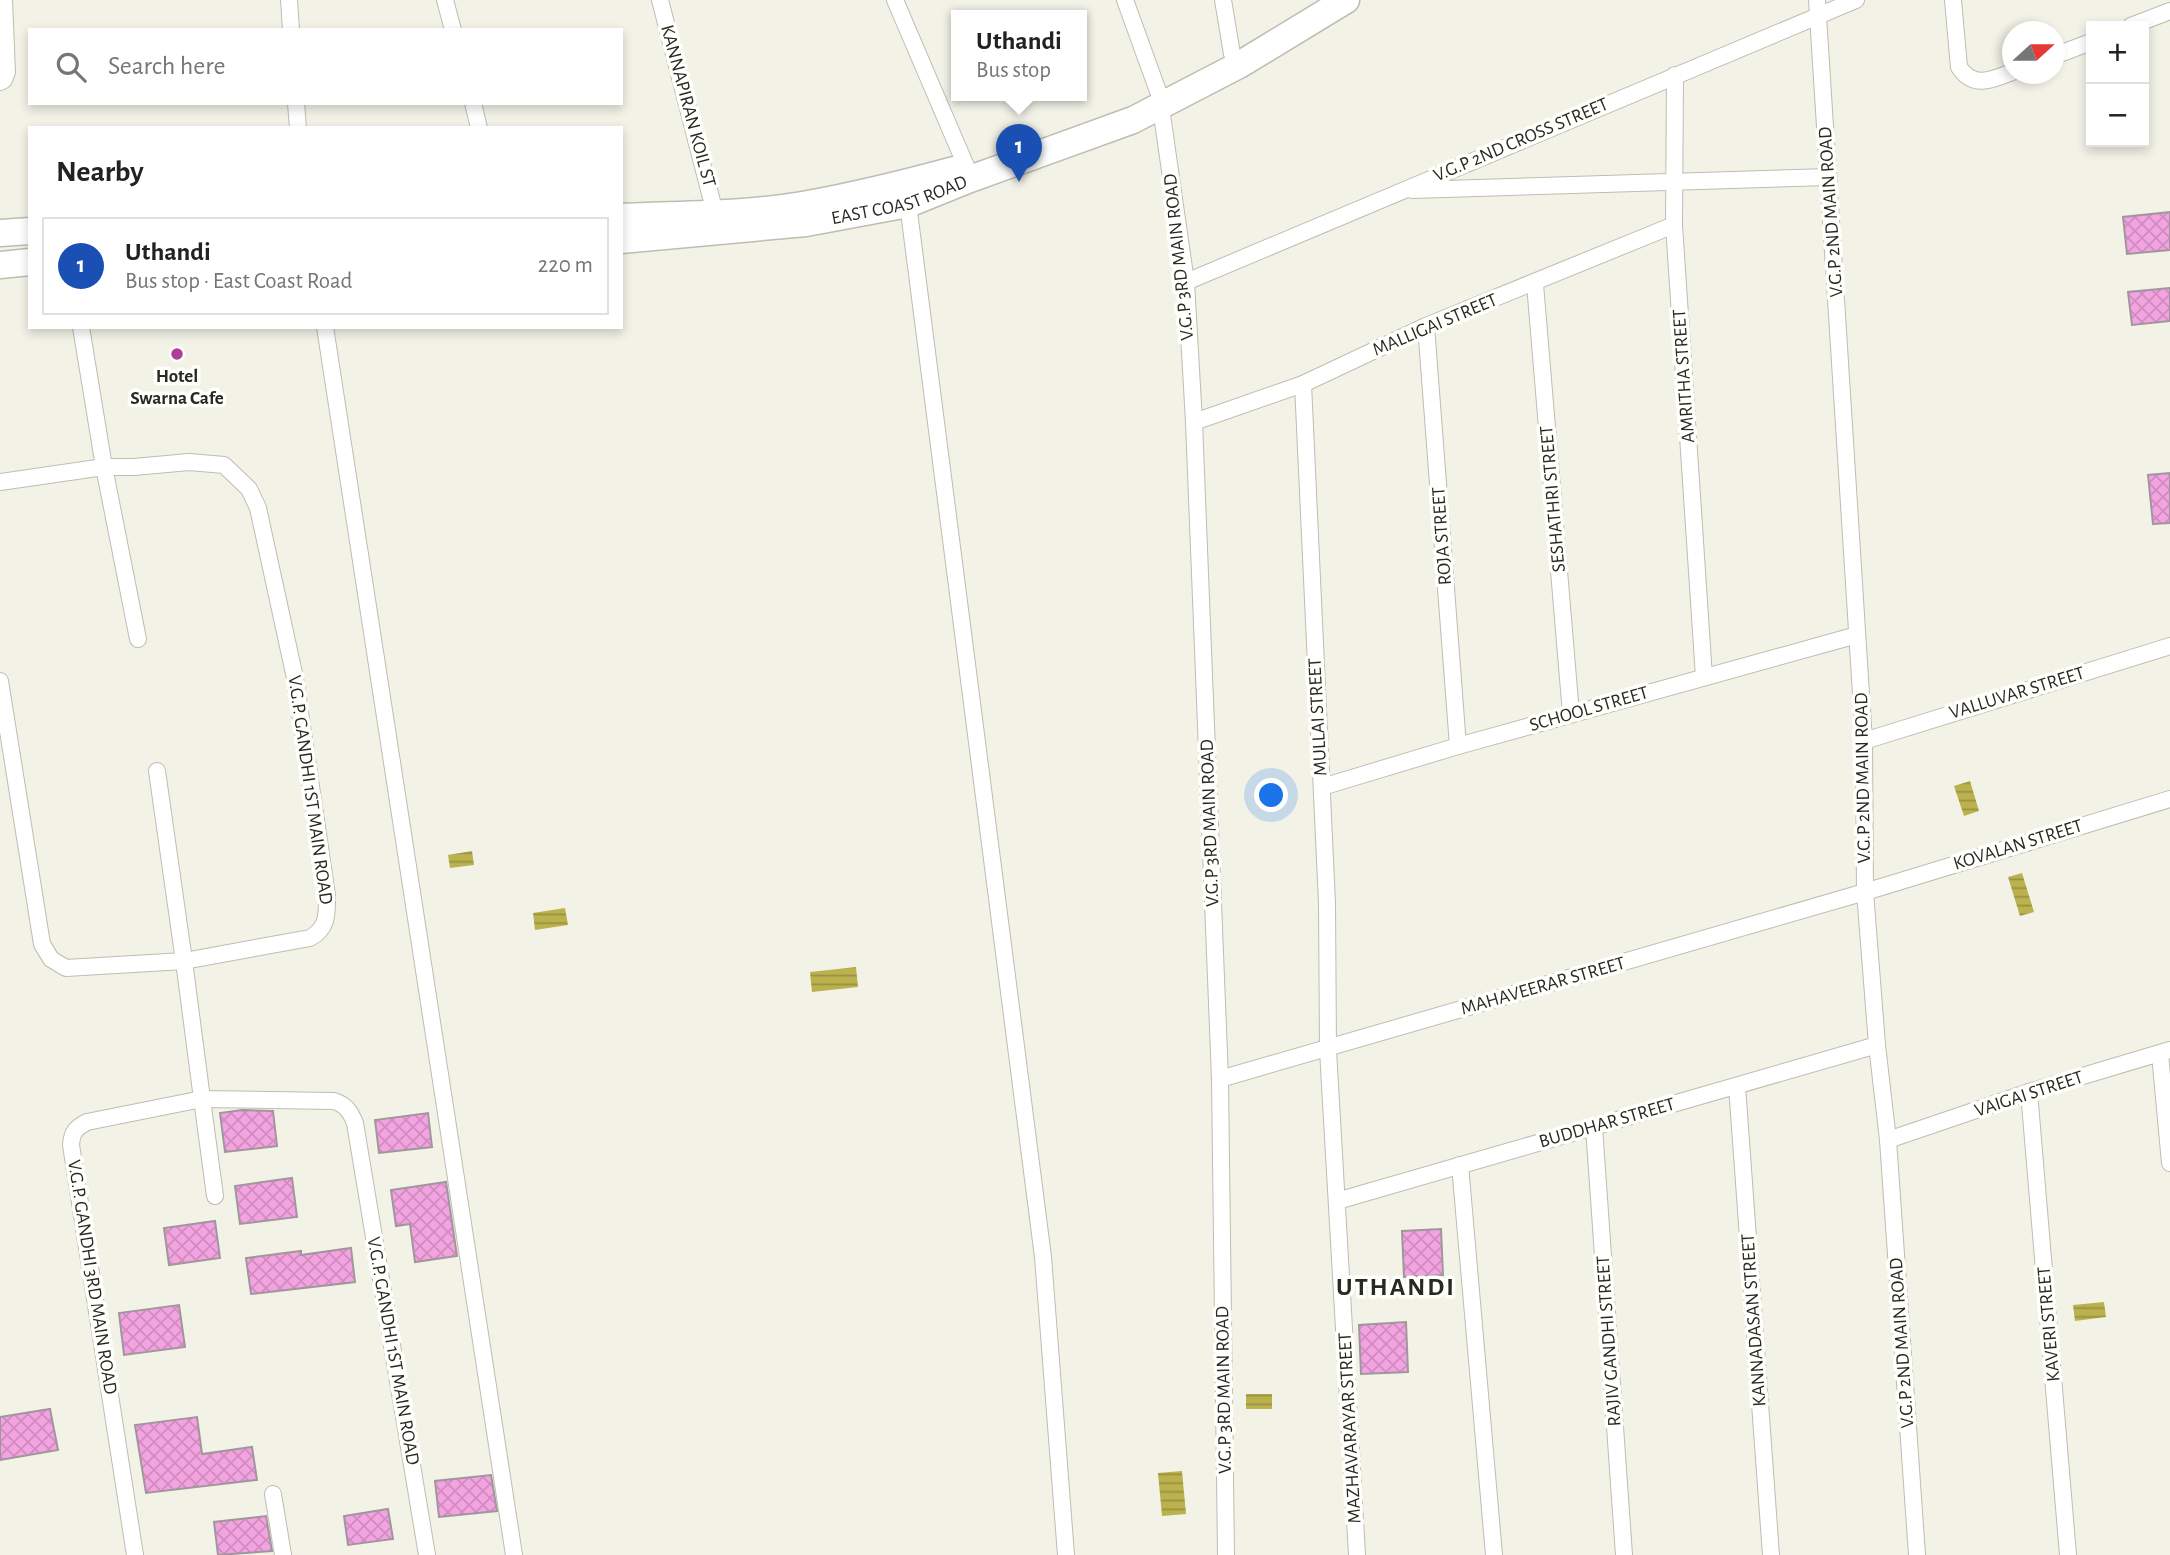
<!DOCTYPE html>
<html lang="en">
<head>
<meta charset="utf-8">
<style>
  body { margin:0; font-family:"Alegreya Sans",sans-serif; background:#f6f6f6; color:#222 }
  .controls { position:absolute; right:21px; top:21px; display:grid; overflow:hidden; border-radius:0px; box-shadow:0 4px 10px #0003 }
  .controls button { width:63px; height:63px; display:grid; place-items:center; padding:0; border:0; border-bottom:2px solid #e0e0e0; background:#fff; color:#222; font:35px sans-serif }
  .compass { position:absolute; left:2002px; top:21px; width:63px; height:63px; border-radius:50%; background:#fff; box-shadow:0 4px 10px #0003; rotate:69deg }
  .you { position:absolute; left:1272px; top:796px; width:24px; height:24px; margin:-18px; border:5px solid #fff; border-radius:50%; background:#1a73e8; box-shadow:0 0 0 10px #1a73e833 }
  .badge { display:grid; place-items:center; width:46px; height:46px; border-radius:50%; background:#7c3aed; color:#fff; font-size:23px; font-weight:700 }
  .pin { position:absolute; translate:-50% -58px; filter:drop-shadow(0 2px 4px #0008) }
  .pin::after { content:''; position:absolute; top:37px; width:24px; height:21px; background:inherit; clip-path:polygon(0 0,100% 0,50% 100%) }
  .popup { position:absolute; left:951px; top:10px; width:136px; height:91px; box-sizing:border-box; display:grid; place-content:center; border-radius:0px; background:#fff; filter:drop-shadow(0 2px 5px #0005); font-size:23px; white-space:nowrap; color:#767676 }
  .popup b { font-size:26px; color:#222 }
  .popup::after { content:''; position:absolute; left:50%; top:100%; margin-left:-14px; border:14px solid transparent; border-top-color:#fff }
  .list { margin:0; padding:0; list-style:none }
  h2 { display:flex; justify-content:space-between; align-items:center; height:91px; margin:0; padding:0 28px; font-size:30px }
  h2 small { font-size:23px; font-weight:400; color:#767676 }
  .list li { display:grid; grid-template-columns:46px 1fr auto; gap:21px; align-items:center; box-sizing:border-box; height:98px; margin:0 14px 14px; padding:0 14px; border:2px solid #e0e0e0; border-radius:0px }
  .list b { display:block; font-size:26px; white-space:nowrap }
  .list p { margin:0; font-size:23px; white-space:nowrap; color:#767676 }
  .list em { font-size:23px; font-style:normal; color:#767676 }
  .icon { flex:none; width:38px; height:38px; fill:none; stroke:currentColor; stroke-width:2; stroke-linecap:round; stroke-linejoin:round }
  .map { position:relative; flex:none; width:2170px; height:1555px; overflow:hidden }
  .search { position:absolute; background:#fff; box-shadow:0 4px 10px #0003; left:28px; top:28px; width:595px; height:77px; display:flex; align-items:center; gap:18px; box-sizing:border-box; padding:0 24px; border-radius:0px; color:#767676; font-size:26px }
  .panel { position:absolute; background:#fff; box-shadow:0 4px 10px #0003; left:28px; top:126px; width:595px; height:203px; border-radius:0px }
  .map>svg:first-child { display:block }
  .water { fill:url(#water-rules) }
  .building { fill:url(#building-cross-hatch); stroke:#a0969d; stroke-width:2 }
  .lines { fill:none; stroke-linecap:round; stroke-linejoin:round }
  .minor-casing { stroke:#bdbdb2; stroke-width:18 }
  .primary-casing { stroke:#bdbdb2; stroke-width:29 }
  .minor { stroke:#fff; stroke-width:16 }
  .primary { stroke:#fff; stroke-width:26 }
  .poi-dot { fill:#ae3e9a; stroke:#fffffc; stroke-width:2.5 }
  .labels { text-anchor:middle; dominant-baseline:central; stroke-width:7; stroke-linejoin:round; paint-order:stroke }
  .street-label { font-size:19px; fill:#292924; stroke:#fffffc }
  .poi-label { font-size:19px; font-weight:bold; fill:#292924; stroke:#fffffc }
  .district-label { font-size:26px; font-weight:bold; letter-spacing:2px; fill:#292924; stroke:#fffffc }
</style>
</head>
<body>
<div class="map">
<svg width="2170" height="1555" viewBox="0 0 2170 1555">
  <defs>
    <pattern id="water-rules" width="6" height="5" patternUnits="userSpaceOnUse" patternTransform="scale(1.75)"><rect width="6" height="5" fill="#bbb24e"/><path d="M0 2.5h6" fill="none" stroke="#989141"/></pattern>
    <pattern id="building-cross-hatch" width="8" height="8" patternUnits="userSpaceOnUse" patternTransform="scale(1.75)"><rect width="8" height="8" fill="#f3a3e0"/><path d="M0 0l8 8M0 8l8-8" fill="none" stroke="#d08cc0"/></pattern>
  </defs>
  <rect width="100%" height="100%" fill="#f3f2e7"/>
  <g class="water">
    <path d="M1970,781L1979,811L1964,816L1954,786Z"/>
    <path d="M472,851L474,865L450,868L448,855Z"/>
    <path d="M2022,873L2034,912L2020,916L2008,877Z"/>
    <path d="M565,908L568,925L535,930L533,913Z"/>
    <path d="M856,967L858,987L812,992L810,972Z"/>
    <path d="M2104,1302L2106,1317L2075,1321L2073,1305Z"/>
    <rect x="1246" y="1394" width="26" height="15"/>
    <path d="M1182,1471L1186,1514L1162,1516L1158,1473Z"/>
  </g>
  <g class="building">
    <path d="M2170,212V250L2127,254L2123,217Z"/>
    <path d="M2170,288V321L2132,325L2128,292Z"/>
    <path d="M2170,473V523L2153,524L2148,475Z"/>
    <path d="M242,1110L273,1111L277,1146L225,1152L220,1113Z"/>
    <path d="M428,1113L432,1147L379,1153L375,1120Z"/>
    <path d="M292,1178L297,1217L240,1224L235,1186Z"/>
    <path d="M446,1182L457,1256L415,1262L410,1224L396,1226L391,1190Z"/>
    <path d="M215,1221L220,1258L169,1265L164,1228Z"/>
    <path d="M1441,1229L1443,1275L1404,1277L1402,1231Z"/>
    <path d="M351,1248L355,1282L251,1294L246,1258L301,1251V1255Z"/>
    <path d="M179,1305L185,1347L124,1355L119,1313Z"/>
    <path d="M1406,1322L1408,1372L1361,1374L1359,1325Z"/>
    <path d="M50,1409L58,1450L0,1460V1417Z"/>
    <path d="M197,1417L202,1454L252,1447L257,1480L146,1493L135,1425Z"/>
    <path d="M491,1475L497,1511L439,1517L435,1481Z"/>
    <path d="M388,1509L393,1539L348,1545L344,1516Z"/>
    <path d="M266,1516L272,1551L218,1555L214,1522Z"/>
  </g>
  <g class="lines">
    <g class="minor-casing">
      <g id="minor">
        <path d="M289,0L291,30"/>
        <path d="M445,0L453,30"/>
        <path d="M660,0L715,213"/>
        <path d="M895,0L966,166"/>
        <path d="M1125,0L1159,94L1186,282L1194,422L1220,1079L1226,1555"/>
        <path d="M1223,0L1232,54"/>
        <path d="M1817,0L1864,741L1865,892L1877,1045L1888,1140L1917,1555"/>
        <path d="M1953,0L1959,67C1973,89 1992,80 2012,72"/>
        <path d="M2131,26L2170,11"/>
        <path d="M2054,56L2091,42"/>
        <path d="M1675,75L1674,225L1704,677"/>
        <path d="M0,82L4,80L7,72L4,0"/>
        <path d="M296,103L298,128"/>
        <path d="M473,103L479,128"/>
        <path d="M1412,190L1829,177"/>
        <path d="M908,204L1043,1257L1066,1555"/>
        <path d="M1186,282L1856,0"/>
        <path d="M1535,284L1571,714"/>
        <path d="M1426,326L1458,746"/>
        <path d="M81,327L104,467H134L189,462L224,465L249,489L258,508L295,678L327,895C327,914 328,928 310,938L184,961L202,1099L334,1101C346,1105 350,1111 355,1123L427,1555"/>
        <path d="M325,327L514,1555"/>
        <path d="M1303,384L1327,903L1328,1050L1357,1555"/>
        <path d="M1194,422L1303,384L1426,326L1674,225"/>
        <path d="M0,482L104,467L138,639"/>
        <path d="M0,681L42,944L51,959L66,968L184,961L157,771"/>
        <path d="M1864,741L2170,646"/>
        <path d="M1322,787L1458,746L1857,635"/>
        <path d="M2160,1054L2170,1163"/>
        <path d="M1220,1079L1865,892L2170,799"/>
        <path d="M1737,1086L1771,1555"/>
        <path d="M2029,1092L2068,1555"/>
        <path d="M1594,1127L1624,1555"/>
        <path d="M1888,1140L2029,1092L2170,1050"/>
        <path d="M1460,1165L1494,1555"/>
        <path d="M1337,1201L1877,1045"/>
        <path d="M273,1494L283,1555"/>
        <path d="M135,1555L71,1145C72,1131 76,1128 87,1122L202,1099L215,1196"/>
      </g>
    </g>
    <g class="primary-casing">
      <g id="primary">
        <path d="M621,217C683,214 747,215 808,204C858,195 906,183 954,170"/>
        <path d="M0,233L30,231"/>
        <path id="s1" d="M621,240L806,223L908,204L970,179L1133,120L1239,65L1346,0"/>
        <path d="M0,265L30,262"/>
      </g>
    </g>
    <use href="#minor" class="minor"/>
    <use href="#primary" class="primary"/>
  </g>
  <circle class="poi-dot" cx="177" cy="354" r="7"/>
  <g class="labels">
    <g class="street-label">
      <text transform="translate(688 106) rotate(75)">KANNAPIRAN KOIL ST</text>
      <text transform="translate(1521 140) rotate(-23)">V.G.P 2ND CROSS STREET</text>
      <text stroke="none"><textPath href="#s1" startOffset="282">EAST COAST ROAD</textPath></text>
      <text transform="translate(1831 212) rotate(-94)">V.G.P 2ND MAIN ROAD</text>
      <text transform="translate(1179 257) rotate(-96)">V.G.P 3RD MAIN ROAD</text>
      <text transform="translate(1435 325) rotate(-23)">MALLIGAI STREET</text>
      <text transform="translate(1684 376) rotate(-94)">AMRITHA STREET</text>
      <text transform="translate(1553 499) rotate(-95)">SESHATHRI STREET</text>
      <text transform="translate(1442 536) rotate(-94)">ROJA STREET</text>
      <text transform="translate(2017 693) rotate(-17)">VALLUVAR STREET</text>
      <text transform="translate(1589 709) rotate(-16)">SCHOOL STREET</text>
      <text transform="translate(1318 717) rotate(-93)">MULLAI STREET</text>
      <text transform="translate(1863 778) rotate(-91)">V.G.P 2ND MAIN ROAD</text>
      <text transform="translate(310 790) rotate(82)">V.G.P. GANDHI 1ST MAIN ROAD</text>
      <text transform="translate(1210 823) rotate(-92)">V.G.P 3RD MAIN ROAD</text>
      <text transform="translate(2018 845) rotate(-17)">KOVALAN STREET</text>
      <text transform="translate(1543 986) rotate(-16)">MAHAVEERAR STREET</text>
      <text transform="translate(2029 1094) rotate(-18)">VAIGAI STREET</text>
      <text transform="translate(1607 1123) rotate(-16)">BUDDHAR STREET</text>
      <text transform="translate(92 1277) rotate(81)">V.G.P. GANDHI 3RD MAIN ROAD</text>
      <text transform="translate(1754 1320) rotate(-94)">KANNADASAN STREET</text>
      <text transform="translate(2049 1324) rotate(-95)">KAVERI STREET</text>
      <text transform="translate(1609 1341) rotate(-94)">RAJIV GANDHI STREET</text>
      <text transform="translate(1902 1343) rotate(-94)">V.G.P 2ND MAIN ROAD</text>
      <text transform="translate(393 1351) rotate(80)">V.G.P. GANDHI 1ST MAIN ROAD</text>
      <text transform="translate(1224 1390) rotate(-91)">V.G.P 3RD MAIN ROAD</text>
      <text transform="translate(1350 1428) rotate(-93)">MAZHAVARAYAR STREET</text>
    </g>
    <g class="poi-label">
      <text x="177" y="376">Hotel<tspan x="177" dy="22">Swarna Cafe</tspan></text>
    </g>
    <g class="district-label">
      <text x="1396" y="1287">UTHANDI</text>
    </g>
  </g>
</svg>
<div class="controls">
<button>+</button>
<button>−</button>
</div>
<svg class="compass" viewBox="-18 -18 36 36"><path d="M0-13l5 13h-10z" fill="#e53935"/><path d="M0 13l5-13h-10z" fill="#767676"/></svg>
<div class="you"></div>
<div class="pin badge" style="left:1019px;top:182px;background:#1a4fb4">1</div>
<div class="popup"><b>Uthandi</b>Bus stop</div>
<div class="search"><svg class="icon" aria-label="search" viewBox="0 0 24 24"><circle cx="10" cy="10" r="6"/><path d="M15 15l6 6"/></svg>Search here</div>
<section class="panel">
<h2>Nearby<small></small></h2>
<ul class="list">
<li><span class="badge" style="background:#1a4fb4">1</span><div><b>Uthandi</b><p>Bus stop · East Coast Road</p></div><em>220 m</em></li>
</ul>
</section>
</div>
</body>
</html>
